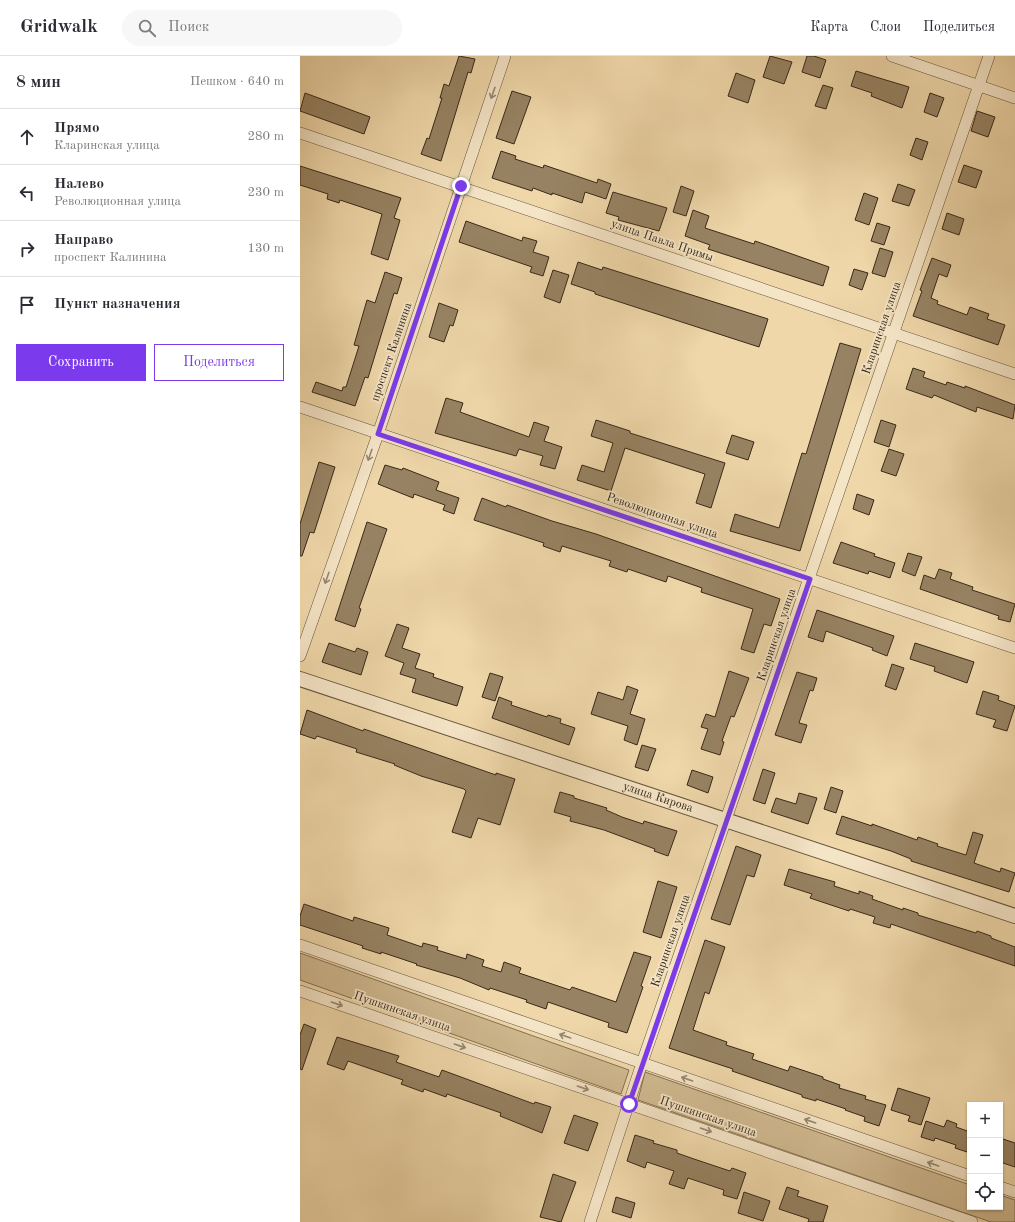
<!DOCTYPE html>
<html lang="ru">
<head>
<meta charset="utf-8">
<style>
  body { margin:0; font-family:"Old Standard TT",serif; background:#f7f7f7; color:#2b2b33 }
  .controls { position:absolute; right:12px; bottom:12px; display:grid; overflow:hidden; border-radius:0px; box-shadow:0 1px 3px #0004 }
  .controls button { width:36px; height:36px; display:grid; place-items:center; padding:0; border:0; border-bottom:1px solid #e1e1e2; background:#fff; color:#2b2b33; font:20px sans-serif }
  .stop { position:absolute; width:12px; height:12px; margin:-9px; border:3px solid #7c3aed; border-radius:50%; background:#fff }
  .stop.end { background:#7c3aed; border-color:#fff; box-shadow:0 1px 4px #0008 }
  .list { margin:0; padding:0; list-style:none }
  h2 { display:flex; justify-content:space-between; align-items:center; height:52px; margin:0; padding:0 16px; font-size:17px }
  h2 small { font-size:13px; font-weight:400; color:#7c7c81 }
  .list li { display:grid; grid-template-columns:26px 1fr auto; gap:12px; align-items:center; box-sizing:border-box; height:56px; padding:0 16px; border-top:1px solid #e1e1e2 }
  .list b { display:block; font-size:15px; white-space:nowrap }
  .list p { margin:0; font-size:13px; white-space:nowrap; color:#7c7c81 }
  .list em { font-size:13px; font-style:normal; color:#7c7c81 }
  .actions { display:flex; gap:8px; padding:12px 16px }
  .actions a { flex:1; padding:9px 0; border:1px solid #7c3aed; border-radius:0px; text-align:center; font-size:14px; color:#7c3aed }
  .actions .main { background:#7c3aed; color:#fff }
  .icon { flex:none; width:22px; height:22px; fill:none; stroke:currentColor; stroke-width:2; stroke-linecap:round; stroke-linejoin:round }
  .map { position:relative; flex:none; width:715px; height:1166px; overflow:hidden }
  header { display:flex; align-items:center; gap:24px; box-sizing:border-box; height:56px; padding:0 20px; background:#fff; border-bottom:1px solid #e1e1e2 }
  header strong { font-size:19px }
  nav { display:flex; gap:22px; margin-inline-start:auto; font-size:14px }
  .search { width:280px; height:36px; background:#f7f7f7; display:flex; align-items:center; gap:10px; box-sizing:border-box; padding:0 14px; border-radius:22px; color:#7c7c81; font-size:15px }
  main { display:flex }
  aside { flex:1; background:#fff }
  .map>svg:first-child { display:block }
  .green { fill:#d0b990; stroke:#847154 }
  .building { fill:#978363; stroke:#382918 }
  .lines { fill:none; stroke-linecap:round; stroke-linejoin:round }
  .minor-casing { stroke:#66543c; stroke-width:12 }
  .tertiary-casing { stroke:#66543c; stroke-width:16 }
  .minor { stroke:#f5e5c7; stroke-width:11 }
  .tertiary { stroke:#f5e5c7; stroke-width:14 }
  .oneway { stroke:#968770 }
  .route { stroke:#7c3aed; stroke-width:5 }
  .labels { text-anchor:middle; dominant-baseline:central; stroke-width:3.5; stroke-linejoin:round; paint-order:stroke }
  .street-label { font-size:12px; fill:#382918; stroke:#f5e5c7 }
</style>
</head>
<body>
<header>
<strong>Gridwalk</strong>
<div class="search"><svg class="icon" aria-label="search" viewBox="0 0 24 24"><circle cx="10" cy="10" r="6"/><path d="M15 15l6 6"/></svg>Поиск</div>
<nav><a>Карта</a><a>Слои</a><a>Поделиться</a></nav>
</header>
<main>
<aside>
<h2>8 мин<small>Пешком · 640 m</small></h2>
<ul class="list">
<li><svg class="icon" aria-label="ahead" viewBox="0 0 24 24"><path d="M12 20V5M6 11l6-6 6 6"/></svg><div><b>Прямо</b><p>Кларинская улица</p></div><em>280 m</em></li>
<li><svg class="icon" aria-label="left" viewBox="0 0 24 24"><path d="M17 20v-9H6M10 6l-5 5 5 5"/></svg><div><b>Налево</b><p>Революционная улица</p></div><em>230 m</em></li>
<li><svg class="icon" aria-label="right" viewBox="0 0 24 24"><path d="M7 20v-9h11M14 6l5 5-5 5"/></svg><div><b>Направо</b><p>проспект Калинина</p></div><em>130 m</em></li>
<li><svg class="icon" aria-label="arrive" viewBox="0 0 24 24"><path d="M6 21V4h12l-3 4 3 4H6"/></svg><div><b>Пункт назначения</b></div></li>
</ul>
<div class="actions"><a class="main">Сохранить</a><a>Поделиться</a></div>
</aside>
<div class="map">
<svg width="715" height="1166" viewBox="0 0 715 1166">
  <rect width="100%" height="100%" fill="#efd7a9"/>
  <filter id="stains"><feTurbulence type="fractalNoise" baseFrequency=".005" numOctaves="4"/><feColorMatrix values="0 0 0 0 .2 0 0 0 0 .09 0 0 0 0 .02 0 0 0 .5 -.17"/></filter>
  <radialGradient id="worn" r=".72"><stop offset=".6" stop-color="#630" stop-opacity="0"/><stop offset="1" stop-color="#630" stop-opacity=".3"/></radialGradient>
  <g class="green">
    <path d="M0,897L329,1014L321,1038L0,924Z"/>
    <path d="M345,1016L670,1129V1151H700V1139L715,1144V1166H691L338,1044Z"/>
  </g>
  <g class="building">
    <path d="M159,0L175,3L171,17L168,16L141,105L121,98L127,82L129,83L142,42H140L144,28L149,30Z"/>
    <path d="M470,0L492,6L484,28L463,21Z"/>
    <path d="M507,0H514L526,4L520,22L502,16Z"/>
    <path d="M556,15L609,31L602,52L571,40L572,37L551,30Z"/>
    <path d="M436,17L455,24L448,47L428,40Z"/>
    <path d="M523,29L533,32L526,53L515,50Z"/>
    <path d="M212,35L231,41L214,88L196,82Z"/>
    <path d="M5,37L70,61L64,78L0,55Z"/>
    <path d="M630,37L644,42L637,61L624,56Z"/>
    <path d="M677,55L695,61L688,81L671,75Z"/>
    <path d="M616,82L628,86L622,104L610,99Z"/>
    <path d="M201,95L216,100L215,103L243,112L244,109L297,127L298,123L311,128L306,143L285,136L282,147L252,137V139L233,132L232,135L192,122Z"/>
    <path d="M664,109L682,115L676,132L658,126Z"/>
    <path d="M0,110L101,142L94,162L100,164L88,204L71,198L82,158L40,144L39,147L27,143L28,138L0,129Z"/>
    <path d="M598,128L615,134L609,150L592,145Z"/>
    <path d="M381,130L394,135L386,160L373,156Z"/>
    <path d="M313,136L367,152L359,175L318,164L319,161L306,157Z"/>
    <path d="M564,137L578,142L569,169L555,164Z"/>
    <path d="M393,154L409,160L405,172L454,188L455,185L529,211L523,230L408,193L410,189L385,180Z"/>
    <path d="M647,157L664,163L659,179L642,173Z"/>
    <path d="M166,165L222,185L223,181L237,185L233,196L249,201L243,220L230,216L232,211L159,186Z"/>
    <path d="M577,167L590,171L584,189L571,185Z"/>
    <path d="M580,192L593,196L585,221L572,217Z"/>
    <path d="M632,202L651,209L647,221L639,218L631,242L638,245L637,248L667,259L670,251L689,258L687,263L705,269L698,289L613,260L622,235L620,234Z"/>
    <path d="M278,206L302,214L303,211L468,263L459,291L295,238V236L271,228Z"/>
    <path d="M554,213L568,217L562,234L549,229Z"/>
    <path d="M253,214L269,219L260,247L244,241Z"/>
    <path d="M85,216L102,222L97,238L94,237L68,322L65,321L55,350L12,336L16,326L42,335L43,331H46L59,290L54,289L67,244L75,247Z"/>
    <path d="M139,247L158,254L153,270L150,269L144,286L129,281Z"/>
    <path d="M540,287L561,293L500,495L430,475L435,458L479,472L502,397L506,398Z"/>
    <path d="M613,312L625,316L623,321L646,329L647,326L665,332V330L715,349L713,363L677,351L676,356L634,339L632,342L606,333Z"/>
    <path d="M146,342L163,347L160,356L229,381L234,366L249,371L244,385L262,391L255,413L240,409L243,400L219,393L216,400L135,377Z"/>
    <path d="M296,364L330,375V377L425,407L411,452L396,447L405,418L325,392L311,435L277,424L282,409L304,416L313,387L291,380Z"/>
    <path d="M581,364L596,369L589,391L574,386Z"/>
    <path d="M432,379L454,386L448,404L426,397Z"/>
    <path d="M589,393L604,398L596,420L581,415Z"/>
    <path d="M19,406L35,411L14,477L10,476L2,500H0V468Z"/>
    <path d="M85,409L102,414L103,412L139,426L136,434L159,442L154,458L143,454L145,449L114,438L113,442L78,428Z"/>
    <path d="M557,438L574,444L569,459L553,453Z"/>
    <path d="M182,442L206,451L207,449L252,465L296,478L480,543L471,570L464,568L454,597L441,593L453,553L401,536L402,532L368,520L366,526L328,513L327,516L309,510L311,505L262,490L260,496L243,490L244,487L174,464Z"/>
    <path d="M67,466L87,473L59,552L61,553L55,571L35,564Z"/>
    <path d="M541,486L575,498L574,500L595,507L590,522L569,515L568,518L533,507Z"/>
    <path d="M608,497L622,501L615,520L602,515Z"/>
    <path d="M639,513L652,517L650,523L673,531L672,534L715,548L710,566L698,563L699,560L620,533L624,519L635,523Z"/>
    <path d="M517,554L594,580L587,600L572,594L573,592L526,575L523,586L508,581Z"/>
    <path d="M97,568L109,572L102,592L120,598L115,612L134,618L133,621L163,631L157,650L112,636L116,623L100,618L104,607L85,600Z"/>
    <path d="M29,587L55,596L57,592L68,596L61,619L22,606Z"/>
    <path d="M615,587L674,606L667,627L634,615L635,611L610,603Z"/>
    <path d="M592,608L604,612L596,634L585,630Z"/>
    <path d="M429,615L449,622L434,661L431,660L422,685L424,686L420,699L401,693L408,673L401,671L406,658L415,661Z"/>
    <path d="M497,616L517,622L513,635L510,634L499,667L507,669L501,687L475,679Z"/>
    <path d="M190,617L203,621L195,645L182,641Z"/>
    <path d="M327,630L338,634L330,658L345,663L337,689L324,684L328,670L291,658L298,636L323,644Z"/>
    <path d="M683,635L699,640L698,644L715,650L707,675L693,671L696,664L676,658Z"/>
    <path d="M199,641L212,646L211,649L247,661L248,659L261,663L260,667L275,672L269,689L192,662Z"/>
    <path d="M7,654L63,675L64,673L196,719V717L215,723L200,769L178,762L171,782L152,776L166,735L164,733L121,720L94,709L95,708L56,696L57,693L17,680L15,683L0,678Z"/>
    <path d="M342,689L356,693L348,715L335,711Z"/>
    <path d="M463,713L475,717L465,748L453,744Z"/>
    <path d="M392,714L413,721L408,737L387,729Z"/>
    <path d="M531,731L543,735L536,757L524,753Z"/>
    <path d="M260,736L274,740V742L307,752L306,754L322,761L343,768L344,765L377,775L368,800L354,795L355,793L304,774L270,765L271,761L254,756Z"/>
    <path d="M499,737L517,742L508,768L471,756L476,742L496,748Z"/>
    <path d="M542,760L572,770V768L617,784L618,781L638,788L637,790L666,799L673,776L683,779L674,807L700,816L701,812L715,817L709,836L611,805V803L591,795L536,778Z"/>
    <path d="M436,790L461,799L454,821L447,819L430,869L411,863Z"/>
    <path d="M489,813L535,826L534,830L559,838V835L573,840L572,843L603,854V852L618,857V859L676,877L677,875L691,880V882L715,891V910L591,868L590,872L573,867L575,861L550,853L549,855L510,842L512,838L484,829Z"/>
    <path d="M358,825L377,831L361,882L343,876Z"/>
    <path d="M4,848L53,865L54,861L89,872L87,879L122,891L123,887L138,891L137,894L166,903L167,898L184,904L182,910L201,916L204,906L221,912L219,917L270,934L272,931L316,946L334,896L351,901L341,930L343,931L327,977L308,971L309,967L248,946L246,953L226,946L227,944L190,932L189,934L160,922L116,909L117,908L81,896V898L62,892L63,890L0,869V860Z"/>
    <path d="M405,884L425,891L409,938L405,936L393,974L427,986L426,989L454,998L452,1003L488,1015L490,1010L523,1021V1023L540,1029L539,1032L566,1040L565,1043L586,1049L579,1070L564,1065L565,1061L545,1054L546,1053L516,1043V1045L502,1041V1039L432,1015L433,1013L369,992Z"/>
    <path d="M4,968L16,973L2,1014L0,1013V979Z"/>
    <path d="M37,981L99,1000L96,1006L139,1021L142,1014L234,1048L235,1046L251,1051L242,1077L200,1060L201,1057L147,1038L146,1041L124,1033L123,1036L101,1028L103,1024L48,1005L44,1014L27,1008Z"/>
    <path d="M598,1032L630,1042L621,1069L608,1065L610,1060L591,1054Z"/>
    <path d="M274,1059L298,1067L288,1095L264,1087Z"/>
    <path d="M647,1064L657,1068L656,1071L670,1076V1085L667,1096L655,1092L656,1089L635,1082L634,1085L621,1081L626,1065L644,1071Z"/>
    <path d="M335,1079L354,1085L353,1087L377,1094V1097L394,1103L430,1115L432,1112L446,1117L437,1143L423,1139L424,1134L388,1122L384,1133L369,1128L374,1115L347,1106L345,1112L327,1105Z"/>
    <path d="M700,1082L715,1087V1111L700,1106Z"/>
    <path d="M253,1118L276,1126L261,1166L240,1161Z"/>
    <path d="M487,1131L499,1135L497,1140L528,1150L523,1166H508L509,1163L479,1153Z"/>
    <path d="M444,1136L470,1145L463,1165L438,1157Z"/>
    <path d="M316,1141L335,1147L331,1162L312,1156Z"/>
  </g>
  <g class="lines">
    <g class="minor-casing">
      <g id="minor">
        <path d="M592,0L715,42"/>
        <path d="M0,77L715,318"/>
        <path d="M0,351L715,592"/>
        <path d="M0,600L78,378L205,0"/>
        <path d="M0,889L670,1120"/>
        <path d="M0,935L672,1166"/>
        <path d="M700,1131L715,1136"/>
        <path d="M290,1166L342,1007L689,0"/>
      </g>
    </g>
    <g class="tertiary-casing">
      <g id="tertiary">
        <path id="s1" d="M0,623L715,860"/>
      </g>
    </g>
    <use href="#minor" class="minor"/>
    <use href="#tertiary" class="tertiary"/>
  </g>
  <defs><path id="oneway-shaft" d="M-6 0H5M1.5-3L5.5 0L1.5 3" fill="none" stroke-width="1.6" stroke-linecap="round" stroke-linejoin="round"/></defs>
  <g class="oneway">
    <use href="#oneway-shaft" transform="translate(193 37) rotate(109)"/>
    <use href="#oneway-shaft" transform="translate(70 399) rotate(109)"/>
    <use href="#oneway-shaft" transform="translate(27 522) rotate(109)"/>
    <use href="#oneway-shaft" transform="translate(37 948) rotate(19)"/>
    <use href="#oneway-shaft" transform="translate(265 980) rotate(-161)"/>
    <use href="#oneway-shaft" transform="translate(160 990) rotate(19)"/>
    <use href="#oneway-shaft" transform="translate(387 1023) rotate(-161)"/>
    <use href="#oneway-shaft" transform="translate(283 1032) rotate(19)"/>
    <use href="#oneway-shaft" transform="translate(510 1065) rotate(-161)"/>
    <use href="#oneway-shaft" transform="translate(406 1074) rotate(19)"/>
    <use href="#oneway-shaft" transform="translate(633 1108) rotate(-161)"/>
  </g>
  <g class="lines">
    <path class="route" d="M161,130L78,378L510,523L329,1048"/>
  </g>
  <g class="labels">
    <g class="street-label">
      <text transform="translate(362 185) rotate(19)">улица Павла Примы</text>
      <text transform="translate(582 272) rotate(-71)">Кларинская улица</text>
      <text transform="translate(92 296) rotate(-71)">проспект Калинина</text>
      <text transform="translate(362 460) rotate(19)">Революционная улица</text>
      <text transform="translate(477 579) rotate(-71)">Кларинская улица</text>
      <text stroke="none"><textPath href="#s1" startOffset="377">улица Кирова</textPath></text>
      <text transform="translate(371 885) rotate(-71)">Кларинская улица</text>
      <text transform="translate(102 956) rotate(19)">Пушкинская улица</text>
      <text transform="translate(408 1061) rotate(19)">Пушкинская улица</text>
    </g>
  </g>
  <rect width="100%" height="100%" filter="url(#stains)"/>
  <rect width="100%" height="100%" fill="url(#worn)"/>
</svg>
<div class="controls">
<button>+</button>
<button>−</button>
<button><svg class="icon" aria-label="locate" viewBox="0 0 24 24"><circle cx="12" cy="12" r="6"/><path d="M12 2v4M12 18v4M2 12h4M18 12h4"/></svg></button>
</div>
<div class="stop" style="left:329px;top:1048px"></div>
<div class="stop end" style="left:161px;top:130px"></div>
</div>
</main>
</body>
</html>
